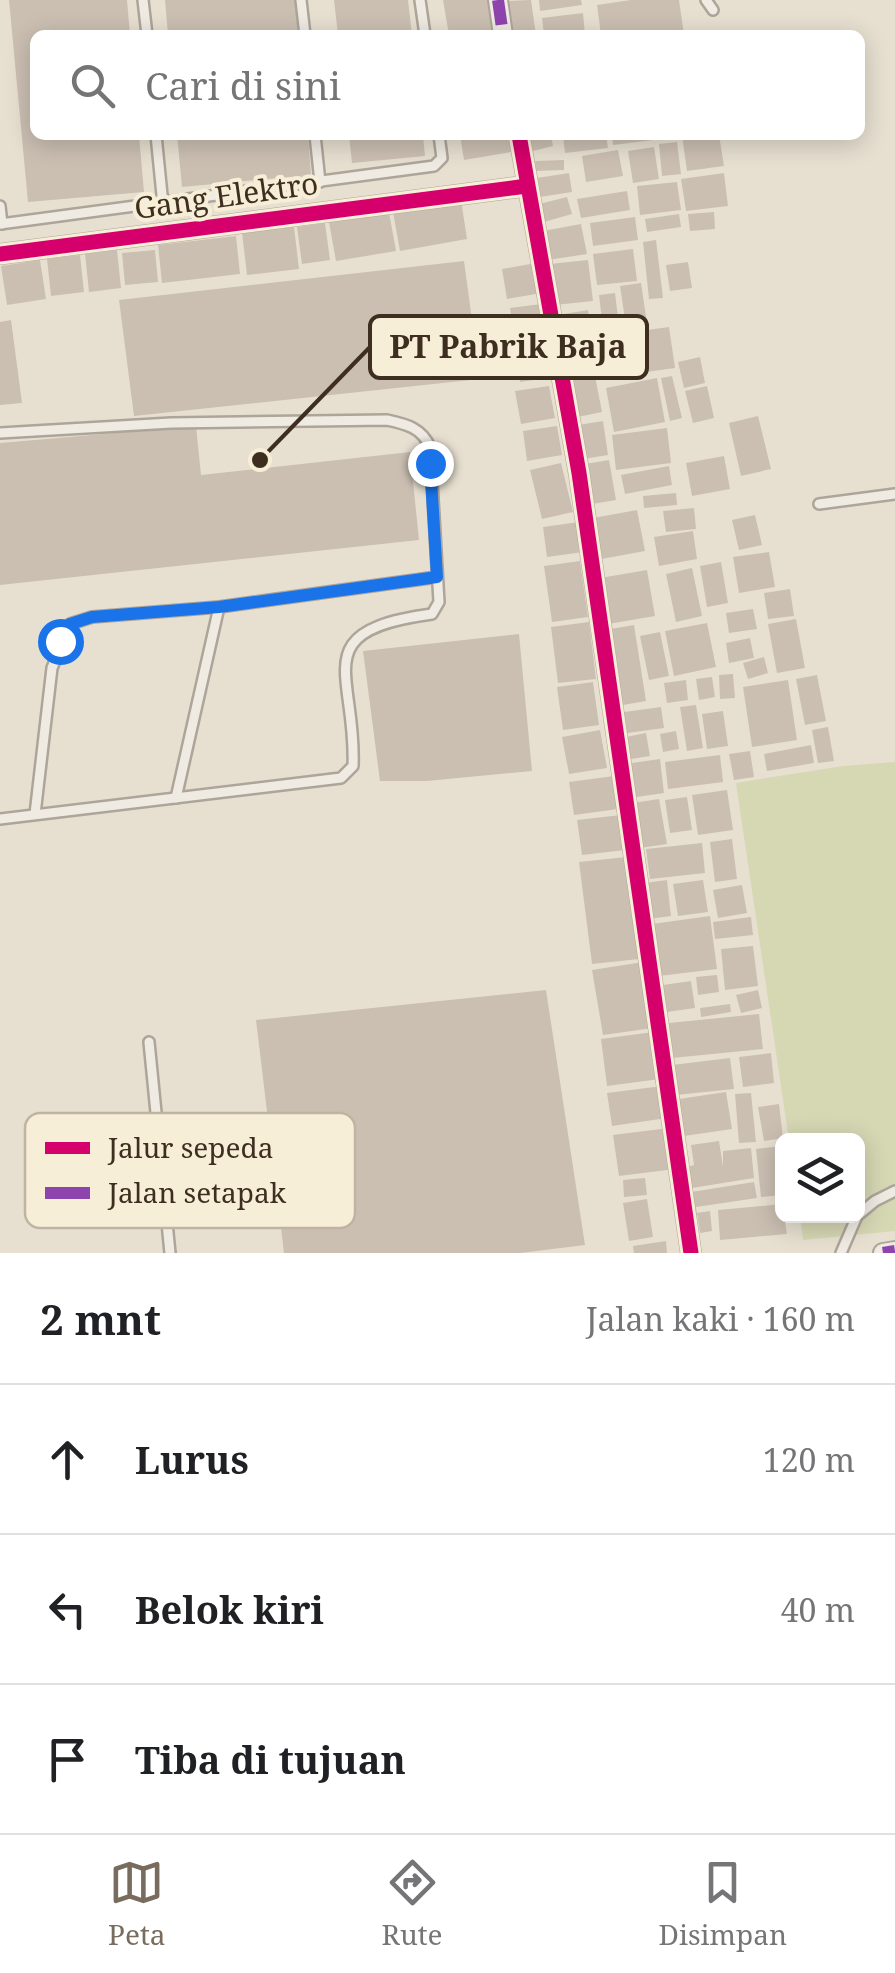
<!DOCTYPE html>
<html lang="id">
<head>
<meta charset="utf-8">
<style>
  body { margin:0; font-family:"Noto Serif",serif; background:#f2f2f2; color:#202124 }
  .controls { position:absolute; right:30px; bottom:30px; display:grid; overflow:hidden; border-radius:15px; box-shadow:0 5px 25px #0003 }
  .controls button { width:90px; height:90px; display:grid; place-items:center; padding:0; border:0; border-bottom:2px solid #e0e0e0; background:#fff; color:#202124; font:50px sans-serif }
  .stop { position:absolute; width:30px; height:30px; margin:-22px; border:8px solid #1a73e8; border-radius:50%; background:#fff }
  .stop.end { background:#1a73e8; border-color:#fff; box-shadow:0 2px 10px #0008 }
  .list { margin:0; padding:0; list-style:none }
  h2 { display:flex; justify-content:space-between; align-items:center; height:130px; margin:0; padding:0 40px; font-size:42px }
  h2 small { font-size:32px; font-weight:400; color:#757577 }
  .list li { display:grid; grid-template-columns:65px 1fr auto; gap:30px; align-items:center; box-sizing:border-box; height:150px; padding:0 40px; border-top:2px solid #e0e0e0 }
  .list b { display:block; font-size:38px; white-space:nowrap }
  .list em { font-size:32px; font-style:normal; color:#757577 }
  .icon { flex:none; width:55px; height:55px; fill:none; stroke:currentColor; stroke-width:2; stroke-linecap:round; stroke-linejoin:round }
  .map { position:relative; flex:none; width:895px; height:1253px; overflow:hidden }
  .search { position:absolute; background:#fff; box-shadow:0 5px 25px #0003; left:30px; right:30px; top:30px; height:110px; display:flex; align-items:center; gap:25px; box-sizing:border-box; padding:0 35px; border-radius:15px; color:#757577; font-size:38px }
  .sheet { height:580px; background:#fff }
  nav { display:flex; justify-content:space-around; align-items:center; box-sizing:border-box; height:140px; border-top:2px solid #e0e0e0; background:#fff; font-size:28px; color:#757577 }
  nav a { display:grid; justify-items:center; gap:5px }
  nav .on { color:#786c5e }
  .map>svg:first-child { display:block }
  .green { fill:#d6d7b3 }
  .building { fill:#cbbfb2 }
  .lines { fill:none; stroke-linecap:round; stroke-linejoin:round }
  .lane-casing { stroke:#ada599; stroke-width:14 }
  .street-casing { stroke:#ada599; stroke-width:22 }
  .lane { stroke:#efebe3; stroke-width:9 }
  .street { stroke:#efebe3; stroke-width:18 }
  .quiet { stroke:#8e44ad; stroke-width:12; stroke-dasharray:25 12; stroke-linecap:butt }
  .cycleway-casing { stroke:#f7eed8; stroke-width:21 }
  .cycleway { stroke:#d6006c; stroke-width:15 }
  .route { stroke:#1a73e8; stroke-width:12 }
  .labels { text-anchor:middle; dominant-baseline:central; stroke-width:8; stroke-linejoin:round; paint-order:stroke }
  .street-label { font-size:30px; fill:#3d2e20; stroke:#f7eed8 }
  .key { fill:#f7eed8; stroke:#bfb4a1; stroke-width:2.5 }
  .key-label { font-size:28px; fill:#3d2e20 }
  .leader { fill:none; stroke:#3d2e20; stroke-width:4 }
  .callout-dot { fill:#3d2e20; stroke:#f7eed8; stroke-width:4 }
  .callout { fill:#f7eed8; stroke:#3d2e20; stroke-width:4 }
  .callout-label { font-size:32px; text-anchor:middle; font-weight:bold; fill:#3d2e20 }
</style>
</head>
<body>
<div class="map">
<svg width="895" height="1253" viewBox="0 0 895 1253">
  <rect width="100%" height="100%" fill="#e7e0d1"/>
  <path class="green" d="M895,762V1231L803,1240L800,1216H858V1140H789L736,783L843,766Z"/>
  <g class="building">
    <path d="M9,0H127L130,35H35V135H139L144,192L28,202Z"/>
    <path d="M165,0H295L298,35H168Z"/>
    <path d="M334,0H408L412,35H338Z"/>
    <path d="M443,0H492L497,31L449,35Z"/>
    <path d="M531,0L536,35H509L505,1Z"/>
    <path d="M539,0H581L582,5L540,11Z"/>
    <path d="M631,0H679L684,35H601L597,5Z"/>
    <path d="M583,13L585,35H544L542,18Z"/>
    <path d="M177,135H308L311,175L182,187Z"/>
    <path d="M349,135H423L425,156L352,163Z"/>
    <path d="M460,135H508L511,152L464,160Z"/>
    <path d="M529,135H551L553,146L533,151Z"/>
    <path d="M563,135H606L608,148L565,153Z"/>
    <path d="M612,135H660L661,139L613,145Z"/>
    <path d="M682,135H719L724,166L687,171Z"/>
    <path d="M677,142L681,174L662,176L659,144Z"/>
    <path d="M654,147L659,179L633,183L628,151Z"/>
    <path d="M618,150L623,176L586,182L582,156Z"/>
    <path d="M564,160V170L536,171L535,161Z"/>
    <path d="M569,173L572,192L540,197L537,178Z"/>
    <path d="M724,173L728,206L686,211L681,179Z"/>
    <path d="M677,182L681,210L640,215L637,186Z"/>
    <path d="M627,191L630,210L581,218L577,199Z"/>
    <path d="M567,197L572,214L544,222L539,204Z"/>
    <path d="M461,200L467,239L400,251L393,212Z"/>
    <path d="M389,212L396,251L336,261L329,222Z"/>
    <path d="M714,212L715,229L690,231L688,214Z"/>
    <path d="M679,214L681,227L647,232L645,219Z"/>
    <path d="M635,217L638,240L593,246L590,223Z"/>
    <path d="M325,223L330,260L302,264L297,227Z"/>
    <path d="M581,224L587,254L548,260L543,231Z"/>
    <path d="M294,227L299,269L247,275L242,233Z"/>
    <path d="M236,236L240,274L162,283L158,245Z"/>
    <path d="M656,240L663,298L649,299L643,242Z"/>
    <path d="M633,249L637,281L597,285L593,254Z"/>
    <path d="M117,250L121,288L89,292L85,254Z"/>
    <path d="M155,250L158,282L125,285L122,253Z"/>
    <path d="M80,255L84,292L51,296L47,259Z"/>
    <path d="M40,260L46,299L7,305L1,266Z"/>
    <path d="M588,260L593,301L555,305L550,264Z"/>
    <path d="M464,261L480,379L134,416L119,300Z"/>
    <path d="M688,262L692,288L670,291L666,265Z"/>
    <path d="M536,263L542,293L507,299L502,269Z"/>
    <path d="M641,283L647,323L626,326L620,286Z"/>
    <path d="M615,293L619,326L603,329L599,295Z"/>
    <path d="M541,304L547,346L516,350L510,308Z"/>
    <path d="M588,310L592,332L562,337L558,315Z"/>
    <path d="M11,320L22,403L0,405V322Z"/>
    <path d="M669,327L675,368L646,372L640,331Z"/>
    <path d="M549,349L554,377L520,382L515,354Z"/>
    <path d="M700,357L705,383L684,388L678,362Z"/>
    <path d="M594,371L602,412L573,418L565,376Z"/>
    <path d="M672,376L682,418L670,421L661,378Z"/>
    <path d="M657,378L665,422L614,432L606,388Z"/>
    <path d="M549,386L555,418L521,424L515,391Z"/>
    <path d="M707,386L714,418L693,423L685,391Z"/>
    <path d="M758,416L771,469L741,476L729,423Z"/>
    <path d="M603,421L608,455L577,460L572,426Z"/>
    <path d="M196,426L201,475L410,452L419,540L0,585V443Z"/>
    <path d="M557,426L562,455L527,461L523,431Z"/>
    <path d="M667,428L671,463L616,470L612,435Z"/>
    <path d="M724,456L730,489L692,496L686,463Z"/>
    <path d="M609,460L616,500L586,505L579,465Z"/>
    <path d="M561,463L573,512L542,519L530,470Z"/>
    <path d="M669,466L672,485L625,494L621,475Z"/>
    <path d="M676,493L677,505L644,508L643,496Z"/>
    <path d="M694,508L696,529L666,532L663,511Z"/>
    <path d="M637,510L645,551L596,560L588,519Z"/>
    <path d="M755,515L762,545L739,550L732,520Z"/>
    <path d="M579,522L583,552L547,557L543,527Z"/>
    <path d="M693,531L697,559L659,566L654,537Z"/>
    <path d="M769,552L775,587L739,593L733,557Z"/>
    <path d="M580,561L588,617L552,622L544,566Z"/>
    <path d="M721,562L728,603L707,607L700,566Z"/>
    <path d="M692,568L702,616L676,622L666,574Z"/>
    <path d="M647,570L655,616L608,624L600,578Z"/>
    <path d="M790,589L794,616L768,619L764,593Z"/>
    <path d="M753,609L757,629L729,633L726,613Z"/>
    <path d="M796,619L805,668L777,673L768,624Z"/>
    <path d="M589,622L596,679L558,683L551,627Z"/>
    <path d="M707,623L716,667L674,676L665,631Z"/>
    <path d="M634,625L646,701L617,706L605,630Z"/>
    <path d="M660,632L669,676L649,680L640,636Z"/>
    <path d="M519,634L532,771L427,781H380L363,651Z"/>
    <path d="M750,638L754,658L729,663L726,643Z"/>
    <path d="M764,657L768,673L748,679L743,663Z"/>
    <path d="M733,674L735,698L720,699L719,675Z"/>
    <path d="M817,675L826,721L805,725L796,679Z"/>
    <path d="M712,677L715,697L699,700L696,679Z"/>
    <path d="M686,680L688,700L667,703L664,683Z"/>
    <path d="M788,680L797,740L752,747L743,687Z"/>
    <path d="M593,682L599,725L563,730L557,687Z"/>
    <path d="M696,705L703,748L687,751L680,707Z"/>
    <path d="M661,707L664,728L620,734L617,713Z"/>
    <path d="M723,711L728,746L707,749L702,714Z"/>
    <path d="M828,727L834,761L818,763L812,730Z"/>
    <path d="M600,730L607,768L569,774L562,737Z"/>
    <path d="M676,731L679,749L663,752L660,734Z"/>
    <path d="M646,733L650,756L625,760L621,738Z"/>
    <path d="M811,745L814,763L767,771L764,754Z"/>
    <path d="M750,751L754,777L734,780L729,754Z"/>
    <path d="M720,755L723,782L668,789L665,762Z"/>
    <path d="M660,759L664,793L630,798L625,764Z"/>
    <path d="M614,776L618,809L574,815L569,782Z"/>
    <path d="M727,790L733,830L698,835L692,795Z"/>
    <path d="M687,797L692,830L670,833L665,800Z"/>
    <path d="M659,799L667,844L640,848L633,803Z"/>
    <path d="M621,815L625,850L582,855L577,820Z"/>
    <path d="M732,839L737,879L715,882L710,842Z"/>
    <path d="M702,843L705,873L650,879L646,849Z"/>
    <path d="M626,857L639,959L592,964L579,862Z"/>
    <path d="M667,880L671,916L649,919L645,883Z"/>
    <path d="M703,880L708,912L678,916L673,884Z"/>
    <path d="M742,885L747,913L718,918L713,890Z"/>
    <path d="M710,916L717,969L659,976L652,924Z"/>
    <path d="M751,917L753,935L715,939L713,922Z"/>
    <path d="M753,946L758,986L725,990L721,949Z"/>
    <path d="M643,962L653,1028L603,1035L592,970Z"/>
    <path d="M717,975L719,992L698,995L696,977Z"/>
    <path d="M691,981L695,1008L667,1012L663,985Z"/>
    <path d="M546,990L585,1245L520,1253H284L256,1020Z"/>
    <path d="M758,990L762,1008L741,1013L736,995Z"/>
    <path d="M730,1004L731,1012L701,1017L700,1008Z"/>
    <path d="M759,1014L763,1049L672,1058L669,1023Z"/>
    <path d="M653,1032L660,1079L607,1086L601,1039Z"/>
    <path d="M771,1053L774,1083L743,1087L739,1057Z"/>
    <path d="M730,1058L734,1089L676,1095L672,1065Z"/>
    <path d="M662,1086L667,1118L612,1126L607,1093Z"/>
    <path d="M726,1092L732,1129L684,1136L679,1099Z"/>
    <path d="M751,1093L756,1142L739,1143L735,1094Z"/>
    <path d="M779,1104L783,1138L764,1141L758,1107Z"/>
    <path d="M669,1128L675,1169L619,1176L613,1135Z"/>
    <path d="M719,1141L723,1167V1151L751,1148L754,1178L686,1189L684,1168L694,1165L691,1145Z"/>
    <path d="M782,1146V1195L761,1197L756,1149Z"/>
    <path d="M645,1178L647,1195L624,1197L623,1180Z"/>
    <path d="M754,1182L757,1198L696,1207L697,1215H689L685,1193Z"/>
    <path d="M647,1199L653,1237L629,1241L623,1203Z"/>
    <path d="M782,1204L787,1234L720,1240L718,1210Z"/>
    <path d="M710,1211L712,1231L700,1233L697,1213Z"/>
    <path d="M666,1241L667,1253H634L633,1246Z"/>
  </g>
  <g class="lines">
    <g class="lane-casing">
      <g id="lane">
        <path d="M143,0L147,35"/>
        <path d="M301,0L305,35"/>
        <path d="M420,0L425,35"/>
        <path d="M706,0L713,10"/>
        <path d="M156,135L163,205"/>
        <path d="M315,135L320,182"/>
        <path d="M0,206L2,224"/>
        <path d="M0,224L434,166L442,158L439,135"/>
        <path d="M0,433L171,423L387,420C406,424 422,428 430,447L439,602L432,614C304,631 357,674 353,766L341,778L0,819"/>
        <path d="M819,504L895,494"/>
        <path d="M176,798L219,607"/>
        <path d="M35,814L52,668L70,624L92,617L219,607L437,577"/>
        <path d="M149,1042L170,1253"/>
        <path d="M858,1215L875,1201L895,1191"/>
        <path d="M841,1253L857,1216"/>
      </g>
    </g>
    <g class="street-casing">
      <g id="street">
        <path d="M498,0L503,35"/>
        <path d="M519,135L579,473L691,1253"/>
        <path d="M0,254L527,186"/>
        <path d="M883,1253L895,1251"/>
      </g>
    </g>
    <use href="#lane" class="lane"/>
    <use href="#street" class="street"/>
    <g class="quiet">
      <path d="M498,0L503,35"/>
      <path d="M883,1253L895,1251"/>
    </g>
    <g class="cycleway-casing">
      <g id="cycleway">
        <path d="M519,135L579,473L691,1253"/>
        <path d="M0,254L527,186"/>
      </g>
    </g>
    <use href="#cycleway" class="cycleway"/>
  </g>
  <g class="lines">
    <path class="route" d="M60,641L70,624L92,617L219,607L437,577L430,463"/>
  </g>
  <g class="labels">
    <g class="street-label">
      <text transform="translate(226 195) rotate(-8)">Gang Elektro</text>
    </g>
  </g>
  <rect x="25" y="1113" width="330" height="115" rx="15" class="key"/>
  <rect x="45" y="1142" width="45" height="12" fill="#d6006c"/>
  <rect x="45" y="1187" width="45" height="12" fill="#8e44ad"/>
  <g class="key-label">
    <text x="108" y="1158">Jalur sepeda</text>
    <text x="108" y="1203">Jalan setapak</text>
  </g>
  <path class="leader" d="M260 460L370 347"/>
  <circle class="callout-dot" cx="260" cy="460" r="10"/>
  <rect class="callout" x="370" y="316" width="277" height="62" rx="10"/>
  <g class="callout-label">
    <text x="508" y="358">PT Pabrik Baja</text>
  </g>
</svg>
<div class="controls">
<button><svg class="icon" aria-label="layers" viewBox="0 0 24 24"><path d="M12 4l9 5-9 5-9-5zM3 14l9 5 9-5"/></svg></button>
</div>
<div class="stop" style="left:60px;top:641px"></div>
<div class="stop end" style="left:430px;top:463px"></div>
<div class="search"><svg class="icon" aria-label="search" viewBox="0 0 24 24"><circle cx="10" cy="10" r="6"/><path d="M15 15l6 6"/></svg>Cari di sini</div>
</div>
<section class="sheet">
<h2>2 mnt<small>Jalan kaki · 160 m</small></h2>
<ul class="list">
<li><svg class="icon" aria-label="ahead" viewBox="0 0 24 24"><path d="M12 20V5M6 11l6-6 6 6"/></svg><div><b>Lurus</b></div><em>120 m</em></li>
<li><svg class="icon" aria-label="left" viewBox="0 0 24 24"><path d="M17 20v-9H6M10 6l-5 5 5 5"/></svg><div><b>Belok kiri</b></div><em>40 m</em></li>
<li><svg class="icon" aria-label="arrive" viewBox="0 0 24 24"><path d="M6 21V4h12l-3 4 3 4H6"/></svg><div><b>Tiba di tujuan</b></div></li>
</ul>
</section>
<nav>
<a class="on"><svg class="icon" aria-label="map" viewBox="0 0 24 24"><path d="M3 6l6-2 6 2 6-2v14l-6 2-6-2-6 2zM9 4v14M15 6v14"/></svg>Peta</a>
<a><svg class="icon" aria-label="directions" viewBox="0 0 24 24"><path d="M12 3l9 9-9 9-9-9zM9 14v-3h6M13 9l2 2-2 2"/></svg>Rute</a>
<a><svg class="icon" aria-label="saved" viewBox="0 0 24 24"><path d="M7 4h10v16l-5-4-5 4z"/></svg>Disimpan</a>
</nav>
</body>
</html>
